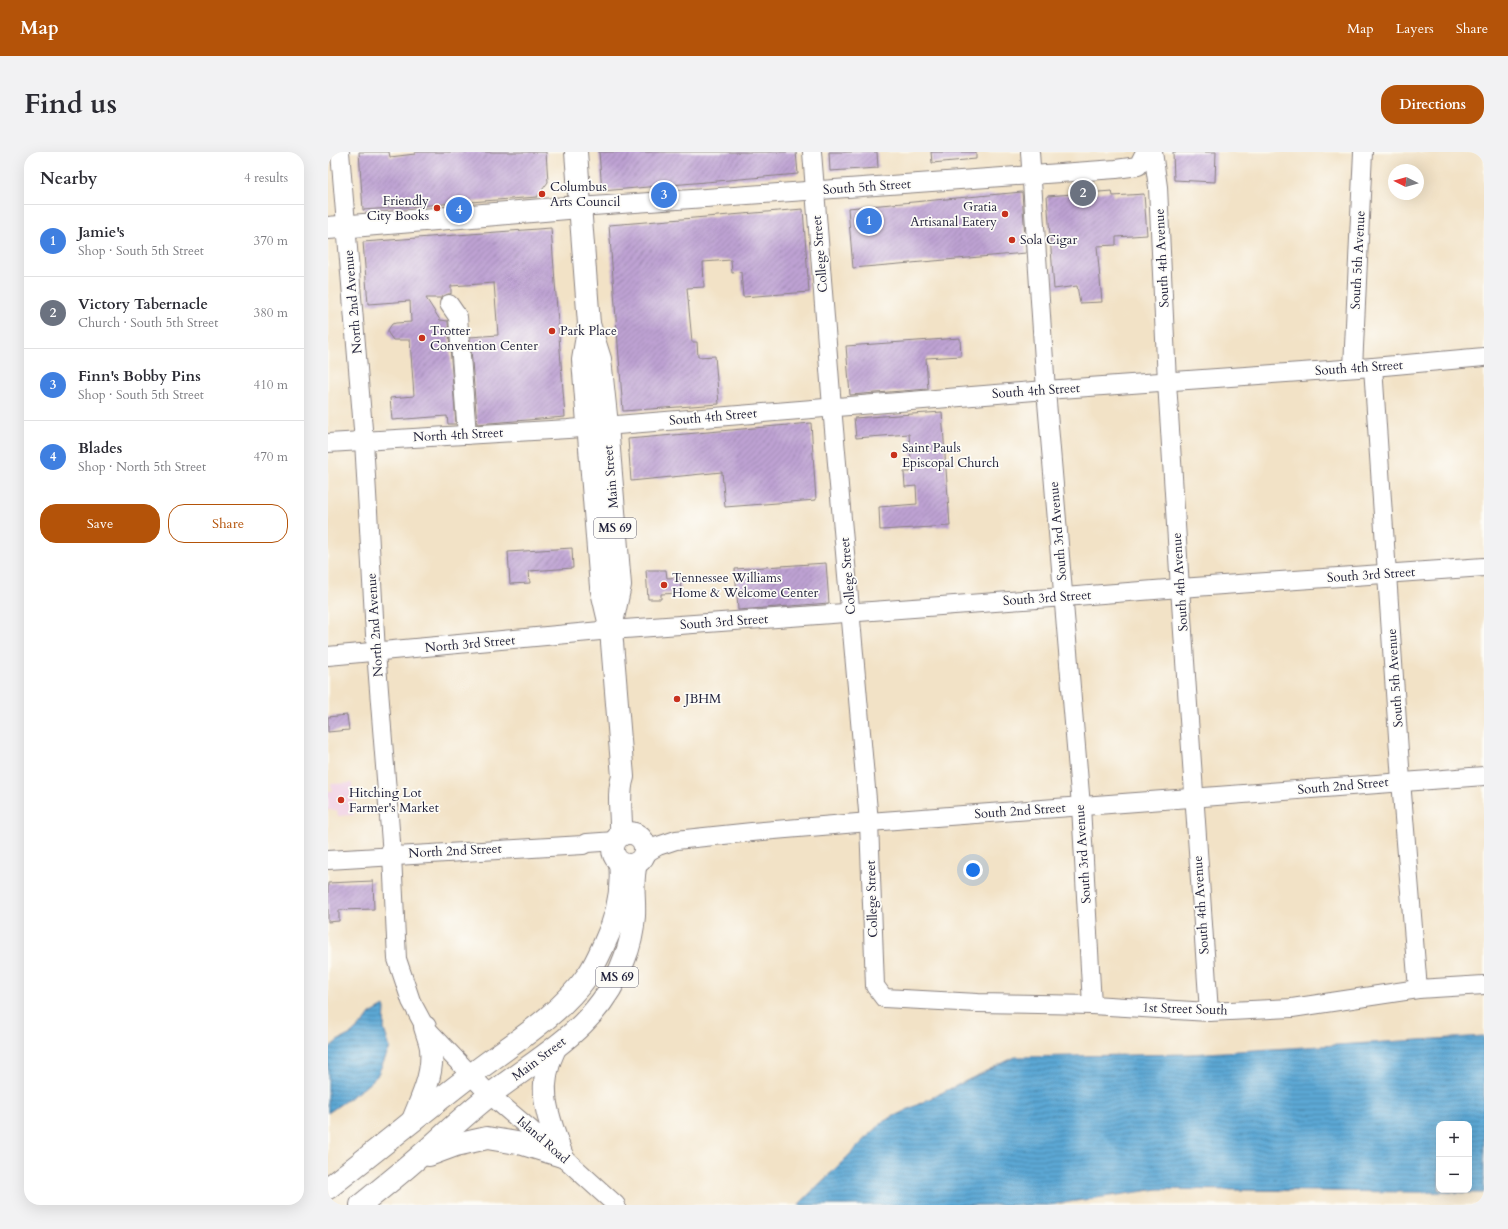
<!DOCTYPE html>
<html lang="en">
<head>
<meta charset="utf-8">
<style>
  body { margin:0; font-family:Cardo,serif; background:#f2f2f3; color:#2b2b33 }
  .controls { position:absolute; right:12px; bottom:12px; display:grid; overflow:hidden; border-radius:8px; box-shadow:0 4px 16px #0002 }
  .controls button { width:36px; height:36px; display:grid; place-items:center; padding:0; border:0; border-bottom:1px solid #e1e1e2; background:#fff; color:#2b2b33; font:20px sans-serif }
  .compass { position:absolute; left:1060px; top:12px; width:36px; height:36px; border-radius:50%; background:#fff; box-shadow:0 4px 16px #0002; rotate:275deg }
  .you { position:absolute; left:645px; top:718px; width:14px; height:14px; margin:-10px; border:3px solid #fff; border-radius:50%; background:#1a73e8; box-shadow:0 0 0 6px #1a73e833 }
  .badge { display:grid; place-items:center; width:26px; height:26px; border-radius:50%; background:#b45309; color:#fff; font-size:13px; font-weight:700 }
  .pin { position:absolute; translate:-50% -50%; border:2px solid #fff; box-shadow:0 1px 4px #0006 }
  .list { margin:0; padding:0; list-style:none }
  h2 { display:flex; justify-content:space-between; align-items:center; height:52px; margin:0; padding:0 16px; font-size:17px }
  h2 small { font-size:13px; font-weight:400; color:#7c7c81 }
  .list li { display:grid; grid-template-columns:26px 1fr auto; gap:12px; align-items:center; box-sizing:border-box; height:72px; padding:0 16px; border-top:1px solid #e1e1e2 }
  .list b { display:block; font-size:15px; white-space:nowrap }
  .list p { margin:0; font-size:13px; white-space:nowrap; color:#7c7c81 }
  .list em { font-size:13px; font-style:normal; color:#7c7c81 }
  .actions { display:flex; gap:8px; padding:12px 16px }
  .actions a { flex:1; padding:9px 0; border:1px solid #b45309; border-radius:16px; text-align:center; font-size:14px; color:#b45309 }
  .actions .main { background:#b45309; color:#fff }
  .map { position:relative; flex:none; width:1156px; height:1053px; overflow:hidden; border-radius:16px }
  header { display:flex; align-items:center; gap:24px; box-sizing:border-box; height:56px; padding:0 20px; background:#b45309; color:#fff }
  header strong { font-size:19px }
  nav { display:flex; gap:22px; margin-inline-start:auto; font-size:14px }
  .intro { display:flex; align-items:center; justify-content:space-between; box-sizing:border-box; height:96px; padding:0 24px }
  h1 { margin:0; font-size:28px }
  .button { padding:10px 18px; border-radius:16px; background:#b45309; color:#fff; font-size:14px; font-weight:700 }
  main { display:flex; gap:24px; padding:0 24px }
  aside { flex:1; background:#fff; border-radius:16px; box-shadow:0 4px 16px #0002 }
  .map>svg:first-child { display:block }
  .built { fill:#f0d0e4 }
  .water { fill:url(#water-rules); stroke:#3f6488; fill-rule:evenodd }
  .building { fill:url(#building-hatch) }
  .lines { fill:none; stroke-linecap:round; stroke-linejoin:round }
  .minor-casing { stroke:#8a8280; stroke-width:20 }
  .major-casing { stroke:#8a8280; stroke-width:24 }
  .minor { stroke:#fff; stroke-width:18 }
  .major { stroke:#fff; stroke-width:22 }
  .poi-dot { fill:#c8321e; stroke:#fdfcf7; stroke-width:1.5 }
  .labels { text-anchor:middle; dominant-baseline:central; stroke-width:3.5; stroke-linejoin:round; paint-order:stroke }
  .shield { fill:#fdfcf7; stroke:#646373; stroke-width:1 }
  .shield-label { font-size:12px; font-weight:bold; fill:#22223b }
  .poi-label { font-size:13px; fill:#22223b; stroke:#fdfcf7; text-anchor:start }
  .street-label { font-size:13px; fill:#22223b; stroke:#fdfcf7 }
</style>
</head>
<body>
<header>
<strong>Map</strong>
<nav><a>Map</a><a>Layers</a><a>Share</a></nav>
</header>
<div class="intro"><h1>Find us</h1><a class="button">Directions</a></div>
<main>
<aside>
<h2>Nearby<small>4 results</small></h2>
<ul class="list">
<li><span class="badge" style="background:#3f7fe0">1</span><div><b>Jamie's</b><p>Shop · South 5th Street</p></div><em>370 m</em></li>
<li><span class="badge" style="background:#6b7280">2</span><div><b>Victory Tabernacle</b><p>Church · South 5th Street</p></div><em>380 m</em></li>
<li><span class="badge" style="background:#3f7fe0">3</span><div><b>Finn's Bobby Pins</b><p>Shop · South 5th Street</p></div><em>410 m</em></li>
<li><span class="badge" style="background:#3f7fe0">4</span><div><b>Blades</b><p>Shop · North 5th Street</p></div><em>470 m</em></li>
</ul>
<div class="actions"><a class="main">Save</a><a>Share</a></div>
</aside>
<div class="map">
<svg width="1156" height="1053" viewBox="0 0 1156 1053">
  <defs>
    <pattern id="water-rules" width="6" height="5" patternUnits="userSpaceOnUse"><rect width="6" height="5" fill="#5ca7d4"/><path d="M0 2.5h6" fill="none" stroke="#4c88ad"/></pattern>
    <pattern id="building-hatch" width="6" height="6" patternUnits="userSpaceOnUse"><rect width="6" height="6" fill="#bea2d3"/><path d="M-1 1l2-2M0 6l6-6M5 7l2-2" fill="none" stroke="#9a84ac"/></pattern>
  </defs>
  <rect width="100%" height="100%" fill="#fdfcf7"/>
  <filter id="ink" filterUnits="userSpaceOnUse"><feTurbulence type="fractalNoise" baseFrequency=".025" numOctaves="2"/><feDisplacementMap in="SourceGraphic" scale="8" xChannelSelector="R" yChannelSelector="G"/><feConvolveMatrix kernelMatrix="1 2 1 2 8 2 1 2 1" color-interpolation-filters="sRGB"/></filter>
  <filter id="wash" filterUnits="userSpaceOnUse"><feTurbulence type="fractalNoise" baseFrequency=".012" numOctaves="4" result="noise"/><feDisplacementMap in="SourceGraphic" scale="16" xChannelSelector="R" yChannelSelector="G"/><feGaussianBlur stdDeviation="0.9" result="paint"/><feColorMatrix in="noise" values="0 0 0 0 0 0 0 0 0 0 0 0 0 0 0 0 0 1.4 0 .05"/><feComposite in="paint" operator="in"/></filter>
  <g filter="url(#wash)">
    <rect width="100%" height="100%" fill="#f2e2c6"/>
    <path class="built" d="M24,631L26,663L10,664L9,658H0V639H4L3,632Z"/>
    <g class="water">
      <path d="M56,854L57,857L56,877L62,896L49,924L37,935L0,961V897L9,889L23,882L37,869L42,862Z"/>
      <path d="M1156,884V1041L830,1037L721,1053H470L556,969L687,905L862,902ZM1111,972H1141V1038H1111Z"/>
    </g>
    <g id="blocks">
      <g class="building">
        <path d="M31,0H61L62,5L87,2V0H218L220,30L209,45L35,58Z"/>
        <path d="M271,0H468L470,22L274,39Z"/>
        <path d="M501,0H549L550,16L502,19Z"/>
        <path d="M603,0H648V7L604,11Z"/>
        <path d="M845,0H888L887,30L846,28Z"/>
        <path d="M784,39L785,44L816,42L819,83L788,85V93L769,94L774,150L752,151L749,134L726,137L719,44Z"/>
        <path d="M694,40L698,101L525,116L520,56Z"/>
        <path d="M475,57L481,140L415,145L413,120L404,121L403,108L375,110L376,135L359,136L364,190H369L370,205L387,204L391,252L295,259L281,73Z"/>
        <path d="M223,76L237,265L149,272L142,185L170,183L166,131L123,134V142H120L113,146H98L112,168L120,169L128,272H120L119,264L64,268L62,246L86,244L82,188H65L60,181V178L64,172L68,171L83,170L82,149L40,152L35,90Z"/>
        <path d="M632,186L633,204L598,206L600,237L522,243L518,194Z"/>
        <path d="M614,260L622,374L552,378L551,355L589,352L588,334L577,335L576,320H584L581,282L528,286L526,266Z"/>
        <path d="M483,271L488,348L397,355L394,320L303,329L300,287Z"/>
        <path d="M244,396L245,416L201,419L202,431L182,432L180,400Z"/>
        <path d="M498,411L501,451L410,458L407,417Z"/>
        <path d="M318,418H338L339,426L352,425L353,441L333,442V447H320Z"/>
        <path d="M19,563L21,578L0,580V565Z"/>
        <path d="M45,729L46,757L11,758V769L0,770V731Z"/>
      </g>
    </g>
  </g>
  <g filter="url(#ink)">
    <use href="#blocks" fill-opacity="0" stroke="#8a8280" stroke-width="1"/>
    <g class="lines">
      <g class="minor-casing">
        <g id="minor">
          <path d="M12,0L36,289L48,500L64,703L69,807L83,849L97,875L162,943L234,1004L288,1053"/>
          <path d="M484,0L504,255L541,670L547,834L556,846L650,851L764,853L881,860L964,856L1090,837L1156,833"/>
          <path d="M702,0L718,238L753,654L764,853"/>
          <path d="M825,0L830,35L839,230L852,436L881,860"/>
          <path d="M251,55L788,17L810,14L817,0"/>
          <path d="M121,152L130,165L139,283"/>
          <path d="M1045,215L1073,629L1090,837"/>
          <path d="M1025,216L1035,0"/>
          <path d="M0,291L240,277L718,238L1045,215L1156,205"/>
          <path d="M0,504L283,478L736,445L852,436L1156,415"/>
          <path d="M315,703L330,694L348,688L424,680L541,670L1156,624"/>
          <path d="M0,708L255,693L259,691L287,689"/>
        </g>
      </g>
      <g class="major-casing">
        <g id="major">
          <path d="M248,0L261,172L272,207L279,273L292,433L284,471"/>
          <path d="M0,76L251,55"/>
          <path d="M261,172L255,208L273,435L283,478L295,625C289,642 294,664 293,683"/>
          <circle cx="301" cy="697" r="16"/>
          <path d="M227,896C207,936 220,965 234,1004"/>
          <path d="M85,968C94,945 106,922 103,896C102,889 99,882 97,875"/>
          <path d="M101,1003L128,993L159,986L195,992L234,1004"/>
          <path d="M0,1036C48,999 95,960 143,923C183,892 230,865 260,823C267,813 272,801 277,790C289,765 295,739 292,711"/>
          <path d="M33,1053C50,1039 68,1025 84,1011C111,988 135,964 162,943C216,901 271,876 296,808C302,794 305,778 306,764C307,746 303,729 308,712"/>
        </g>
      </g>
      <use href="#minor" class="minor"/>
      <use href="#major" class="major"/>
    </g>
  </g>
  <g class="poi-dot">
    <circle cx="214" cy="42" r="4"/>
    <circle cx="109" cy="56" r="4"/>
    <circle cx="677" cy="62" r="4"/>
    <circle cx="684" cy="88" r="4"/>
    <circle cx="224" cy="179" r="4"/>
    <circle cx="94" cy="186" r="4"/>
    <circle cx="566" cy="303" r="4"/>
    <circle cx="336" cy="433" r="4"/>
    <circle cx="349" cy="547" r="4"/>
    <circle cx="13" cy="648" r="4"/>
  </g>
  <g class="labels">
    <g class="shield">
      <rect x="266" y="366" width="42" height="20" rx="3"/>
      <rect x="268" y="815" width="42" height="20" rx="3"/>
    </g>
    <g class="shield-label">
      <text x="287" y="376">MS 69</text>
      <text x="289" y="825">MS 69</text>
    </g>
    <g class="poi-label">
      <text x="222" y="35">Columbus<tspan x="222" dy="15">Arts Council</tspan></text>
      <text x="101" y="49" text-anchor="end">Friendly<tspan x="101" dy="15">City Books</tspan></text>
      <text x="669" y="55" text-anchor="end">Gratia<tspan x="669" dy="15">Artisanal Eatery</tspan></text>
      <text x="692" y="88">Sola Cigar</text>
      <text x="102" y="179">Trotter<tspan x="102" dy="15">Convention Center</tspan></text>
      <text x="232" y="179">Park Place</text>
      <text x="574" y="296">Saint Pauls<tspan x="574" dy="15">Episcopal Church</tspan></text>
      <text x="344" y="426">Tennessee Williams<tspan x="344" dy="15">Home &amp; Welcome Center</tspan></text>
      <text x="357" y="547">JBHM</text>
      <text x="21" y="641">Hitching Lot<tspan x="21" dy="15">Farmer's Market</tspan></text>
    </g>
    <g class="street-label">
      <text transform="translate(539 35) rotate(-4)">South 5th Street</text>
      <text transform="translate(492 102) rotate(-95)">College Street</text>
      <text transform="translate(834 106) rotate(-93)">South 4th Avenue</text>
      <text transform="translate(1030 108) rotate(-87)">South 5th Avenue</text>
      <text transform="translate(25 150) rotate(-95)">North 2nd Avenue</text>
      <text transform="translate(1031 216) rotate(-4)">South 4th Street</text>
      <text transform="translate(708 239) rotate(-4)">South 4th Street</text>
      <text transform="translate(385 265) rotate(-5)">South 4th Street</text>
      <text transform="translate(130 283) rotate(-3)">North 4th Street</text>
      <text transform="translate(283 325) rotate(-95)">Main Street</text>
      <text transform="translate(730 379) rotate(-95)">South 3rd Avenue</text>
      <text transform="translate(1043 423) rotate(-4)">South 3rd Street</text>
      <text transform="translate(520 424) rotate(-95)">College Street</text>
      <text transform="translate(852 430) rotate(-94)">South 4th Avenue</text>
      <text transform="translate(719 446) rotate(-4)">South 3rd Street</text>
      <text transform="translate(396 470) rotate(-4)">South 3rd Street</text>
      <text transform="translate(47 473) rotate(-94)">North 2nd Avenue</text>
      <text transform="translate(142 492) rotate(-5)">North 3rd Street</text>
      <text transform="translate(1067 526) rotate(-94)">South 5th Avenue</text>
      <text transform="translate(1015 634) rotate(-5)">South 2nd Street</text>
      <text transform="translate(692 659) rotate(-4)">South 2nd Street</text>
      <text transform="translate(127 699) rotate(-3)">North 2nd Street</text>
      <text transform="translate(755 702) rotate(-94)">South 3rd Avenue</text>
      <text transform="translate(544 747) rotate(-92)">College Street</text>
      <text transform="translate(873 753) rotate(-94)">South 4th Avenue</text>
      <text transform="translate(857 857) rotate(2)">1st Street South</text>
      <text transform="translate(211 907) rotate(-37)">Main Street</text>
      <text transform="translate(215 988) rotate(41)">Island Road</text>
    </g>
  </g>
</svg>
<div class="controls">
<button>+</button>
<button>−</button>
</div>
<svg class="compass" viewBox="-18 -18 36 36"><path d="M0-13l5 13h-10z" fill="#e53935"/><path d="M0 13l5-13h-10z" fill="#7c7c81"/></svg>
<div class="you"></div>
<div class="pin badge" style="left:541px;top:69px;background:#3f7fe0">1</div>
<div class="pin badge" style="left:755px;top:41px;background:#6b7280">2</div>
<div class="pin badge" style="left:336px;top:43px;background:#3f7fe0">3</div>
<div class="pin badge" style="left:131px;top:58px;background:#3f7fe0">4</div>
</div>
</main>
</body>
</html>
